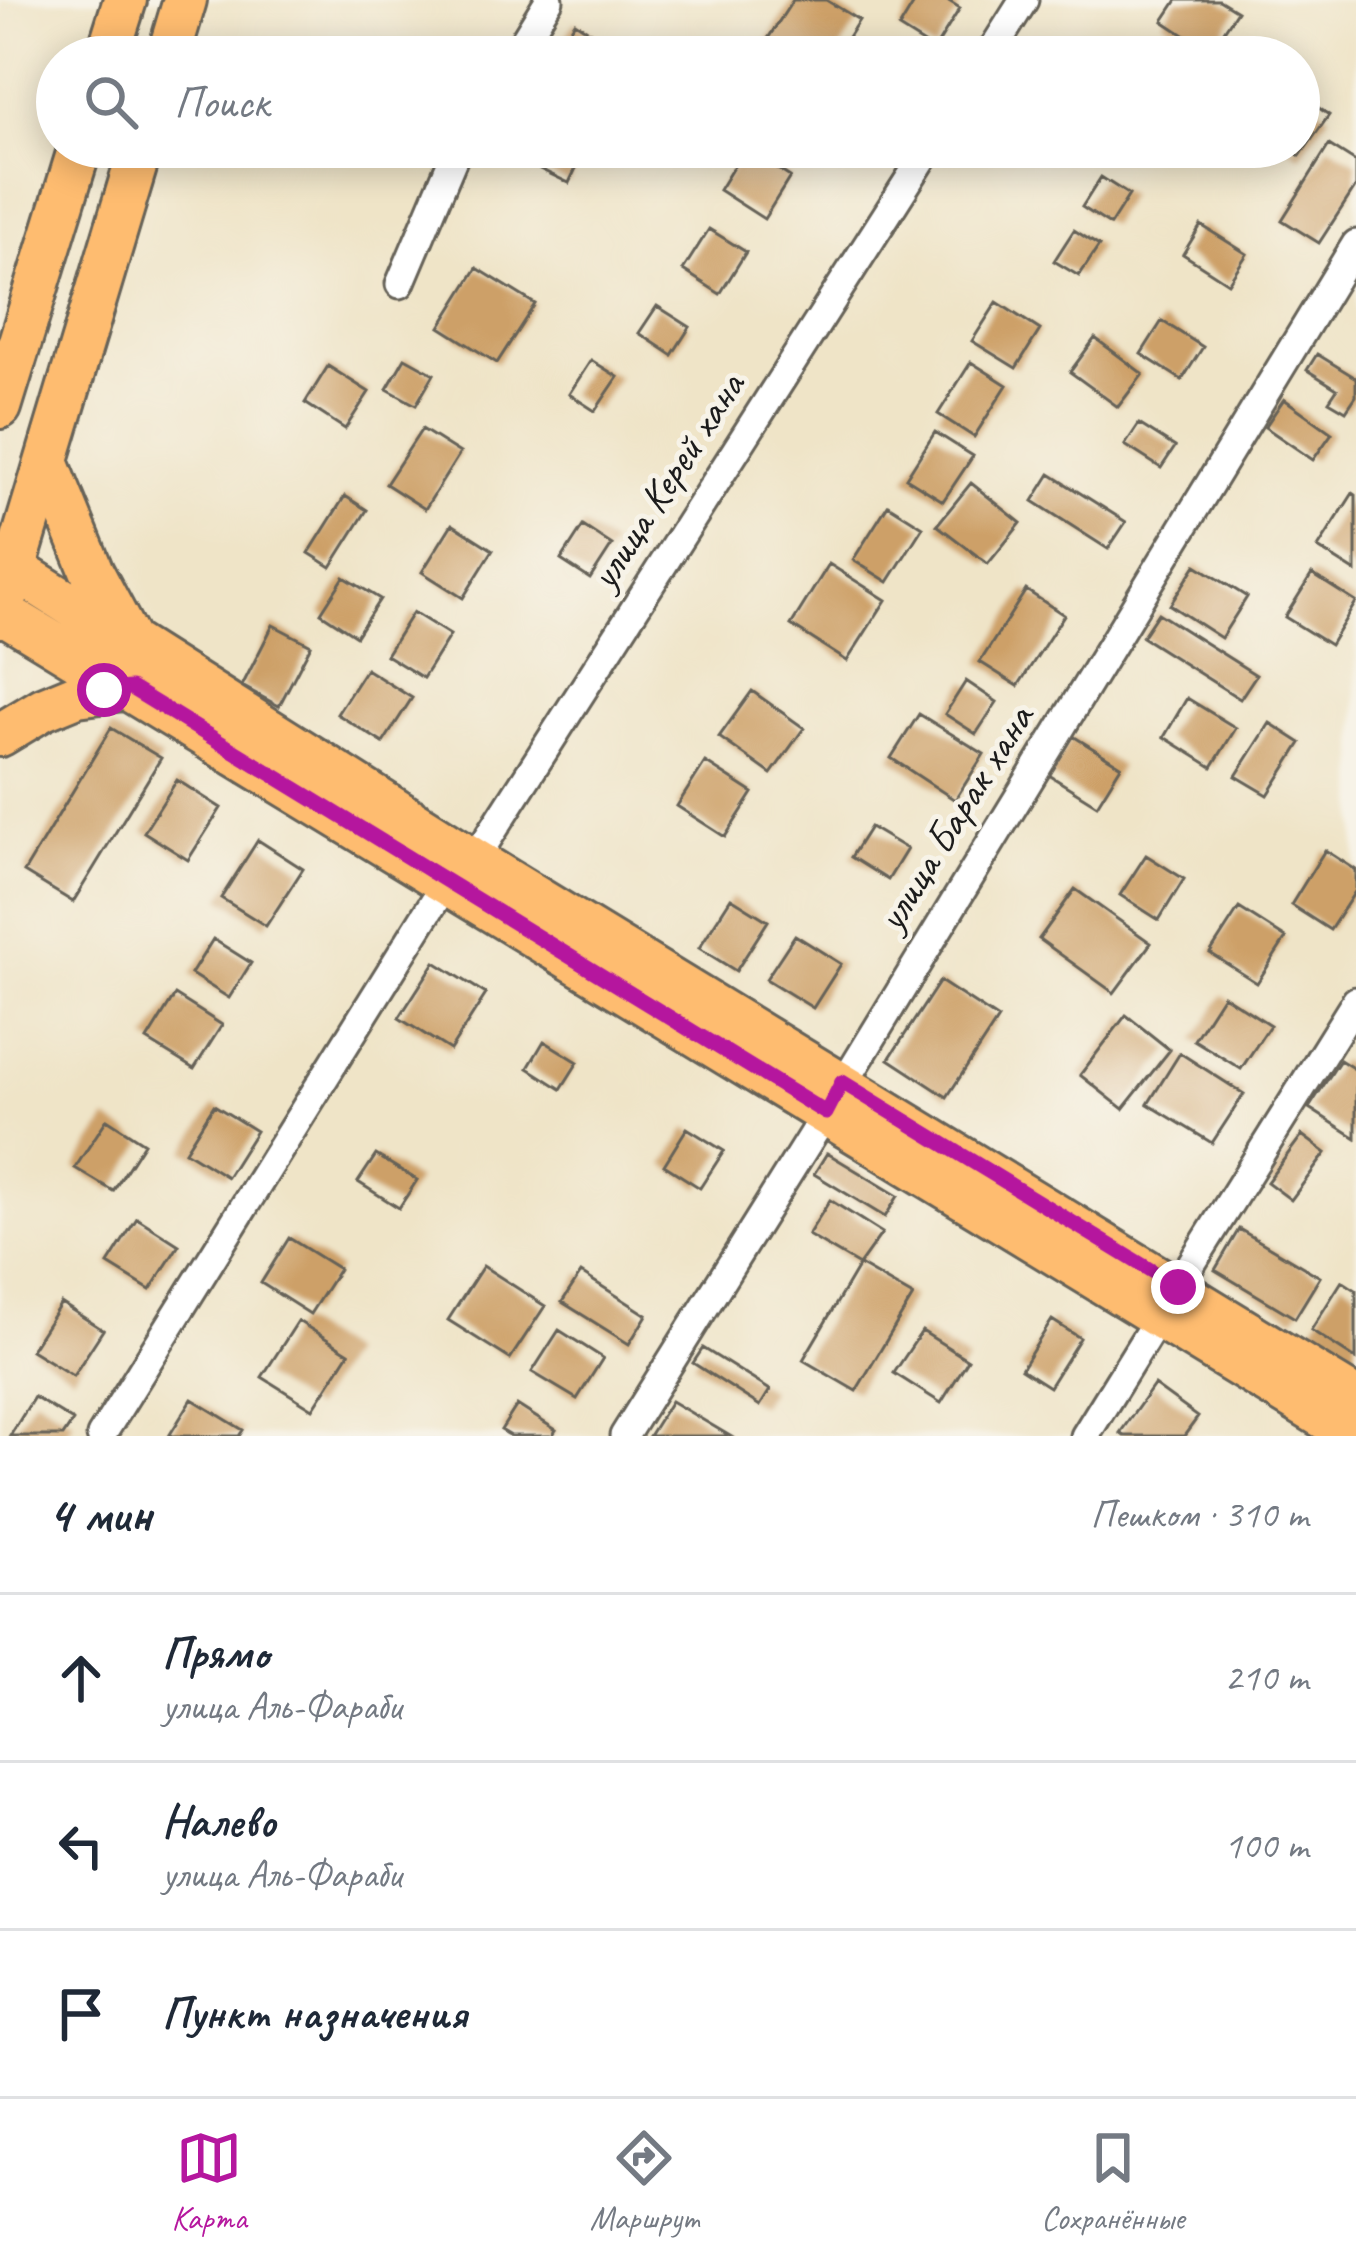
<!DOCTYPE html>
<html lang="ru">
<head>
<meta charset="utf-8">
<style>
	:root { --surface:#fff; --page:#f2f2f3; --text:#1f2937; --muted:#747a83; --line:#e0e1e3; --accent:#b5179e }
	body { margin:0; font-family:Caveat,sans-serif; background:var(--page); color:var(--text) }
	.stop { position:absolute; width:36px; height:36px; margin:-27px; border:9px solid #b5179e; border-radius:50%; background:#fff }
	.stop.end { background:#b5179e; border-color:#fff; box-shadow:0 3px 12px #0008 }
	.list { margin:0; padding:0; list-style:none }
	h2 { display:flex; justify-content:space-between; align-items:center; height:156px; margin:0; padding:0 48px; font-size:51px }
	h2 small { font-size:39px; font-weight:400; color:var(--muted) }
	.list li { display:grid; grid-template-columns:78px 1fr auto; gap:36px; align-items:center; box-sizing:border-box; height:168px; padding:0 48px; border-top:3px solid var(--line) }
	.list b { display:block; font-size:45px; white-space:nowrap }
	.list p { margin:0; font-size:39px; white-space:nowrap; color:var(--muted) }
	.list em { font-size:39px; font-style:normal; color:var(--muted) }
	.icon { flex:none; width:66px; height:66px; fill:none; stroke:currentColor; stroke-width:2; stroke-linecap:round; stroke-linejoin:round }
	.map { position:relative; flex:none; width:1356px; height:1436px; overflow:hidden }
	.search { position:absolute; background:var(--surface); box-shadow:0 6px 30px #0003; left:36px; right:36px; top:36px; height:132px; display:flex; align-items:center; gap:30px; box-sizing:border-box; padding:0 42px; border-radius:66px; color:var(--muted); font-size:45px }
	.sheet { height:660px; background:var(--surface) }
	nav { display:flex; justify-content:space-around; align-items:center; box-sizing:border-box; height:168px; border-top:3px solid var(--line); background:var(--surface); font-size:33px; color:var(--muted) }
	nav a { display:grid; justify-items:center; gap:6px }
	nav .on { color:var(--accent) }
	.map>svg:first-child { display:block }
</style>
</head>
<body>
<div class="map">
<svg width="1356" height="1436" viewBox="0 0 1356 1436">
	<rect width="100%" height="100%" fill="#f7f3e8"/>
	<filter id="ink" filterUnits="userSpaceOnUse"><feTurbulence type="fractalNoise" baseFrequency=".00833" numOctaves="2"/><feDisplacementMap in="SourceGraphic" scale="24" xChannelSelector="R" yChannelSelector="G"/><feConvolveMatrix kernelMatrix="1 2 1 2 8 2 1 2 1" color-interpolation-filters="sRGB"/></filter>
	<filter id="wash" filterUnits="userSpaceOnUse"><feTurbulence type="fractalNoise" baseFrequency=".004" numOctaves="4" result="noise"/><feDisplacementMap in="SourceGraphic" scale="48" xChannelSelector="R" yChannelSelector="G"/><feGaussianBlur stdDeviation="2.7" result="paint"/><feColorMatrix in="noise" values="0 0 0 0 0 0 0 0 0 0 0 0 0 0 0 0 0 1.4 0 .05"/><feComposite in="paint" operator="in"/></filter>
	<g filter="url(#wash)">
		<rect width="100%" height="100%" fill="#efe4c7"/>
		<g id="blocks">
			<path fill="#cda067" d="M793 0H826L859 20 835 57H794L767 40Z
				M916 0H947L960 8 934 50 899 28Z
				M1177 0H1219L1237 11 1210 52 1163 21Z
				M575 22 629 57H552Z
				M1299 94 1329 115 1300 156 1287 147H1299Z
				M1329 145 1356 162V186L1319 243 1282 220Z
				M520 147H586L569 183 515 157Z
				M745 148 790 177 764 219 719 190Z
				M1101 177 1129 195 1110 225 1082 207Z
				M1201 225 1247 254 1228 283 1183 254Z
				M709 229 746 252 720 294 683 270Z
				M1074 230 1099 246 1079 276 1054 261Z
				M477 268 535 304 497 363 440 327Z
				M997 302 1040 330 1016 368 972 341Z
				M657 306 690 327 672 355 639 333Z
				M1162 321 1203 347 1182 380 1141 354Z
				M1095 338 1143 374 1118 407 1070 372Z
				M1317 354 1356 378V396L1346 411 1329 401 1337 389 1307 370Z
				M405 358 434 374 416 405 387 389Z
				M591 360 618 377 595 411 569 394Z
				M971 362 1007 385 974 437 938 414Z
				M328 366 369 392 345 429 305 403Z
				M1284 399 1332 433 1313 460 1265 427Z
				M1139 424 1175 447 1161 468 1125 445Z
				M422 429 460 453 425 509 386 484Z
				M935 432 973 456 943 501 906 478Z
				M1050 474 1126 522 1108 549 1033 501Z
				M971 483 1021 523 988 564 937 525Z
				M1353 493 1356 495V572L1318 548Z
				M345 496 367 510 331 567 309 553Z
				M888 505 923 527 888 582 853 560Z
				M452 524 493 550 463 598 422 572Z
				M583 526 612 545 590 579 561 560Z
				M829 564 886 600 847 661 791 625Z
				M1196 565 1247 597 1221 638 1170 605Z
				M1312 574 1356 602 1330 645 1285 617Z
				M344 577 380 599 356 636 321 613Z
				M1026 590 1064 615 1018 686 980 662Z
				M413 612 450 635 423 678 386 655Z
				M1158 613 1256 675 1240 699 1142 637Z
				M273 625 311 645 279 706 242 686Z
				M366 669 412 698 383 743 337 714Z
				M966 681 997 702 976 734 945 714Z
				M752 691 804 728 771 774 719 737Z
				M1187 698 1236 728 1212 767 1164 737Z
				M919 714 984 754 955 800 891 758Z
				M1270 723 1301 743 1268 795 1236 776Z
				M111 728 161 758 73 902 24 872Z
				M1073 736 1121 766 1097 805 1049 775Z
				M705 762 753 793 725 837 677 806Z
				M177 780 221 808 188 860 144 832Z
				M870 827 907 849 888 880 851 857Z
				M258 840 303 869 266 926 221 898Z
				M1325 850 1356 870V890L1330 930 1291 905Z
				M1146 855 1184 879 1159 920 1120 895Z
				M1075 889 1151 943 1114 993 1039 939Z
				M731 898 768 921 736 971 699 948Z
				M1239 908 1286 938 1257 983 1210 953Z
				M795 935 841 964 813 1008 766 979Z
				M213 939 251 963 229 998 191 974Z
				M435 962 486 994 450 1050 399 1018Z
				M940 981 998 1019 947 1097 889 1059Z
				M175 995 222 1025 194 1069 147 1040Z
				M1223 995 1270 1025 1241 1069 1194 1040Z
				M1126 1015 1170 1050 1123 1109 1080 1075Z
				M544 1041 578 1062 561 1089 528 1068Z
				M1180 1053 1244 1094 1212 1143 1148 1104Z
				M1340 1060 1356 1070V1138L1309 1108Z
				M214 1105 256 1131 227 1177 185 1151Z
				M107 1119 144 1143 113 1191 75 1168Z
				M687 1128 724 1151 700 1188 664 1165Z
				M1302 1135 1326 1153 1291 1200 1267 1182Z
				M827 1153 898 1196 885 1217 814 1174Z
				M376 1155 417 1180 399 1208 358 1182Z
				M830 1200 882 1233 859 1265 913 1296 856 1391 803 1360 859 1265 808 1235Z
				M137 1218 179 1245 150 1290 108 1264Z
				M1239 1229 1320 1277 1295 1318 1215 1270Z
				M289 1238 339 1269 310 1314 261 1283Z
				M483 1266 545 1306 510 1359 448 1320Z
				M581 1273 647 1315 629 1344 562 1302Z
				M1342 1281 1356 1290V1359L1311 1330Z
				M61 1303 103 1330 73 1376 31 1350Z
				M1052 1320 1080 1338 1049 1387 1021 1369Z
				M298 1321 349 1353 313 1409 262 1377Z
				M559 1330 603 1358 577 1399 532 1372Z
				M922 1331 968 1360 941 1403 894 1373Z
				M703 1348 770 1390 760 1406 693 1363Z
				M1154 1385 1198 1417 1184 1436H1124L1120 1433Z
				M34 1397 73 1421 63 1436H10Z
				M192 1399 243 1430 239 1436H169Z
				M671 1401 730 1436H649Z
				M517 1405 556 1430 552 1436H511L501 1430Z"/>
		</g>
	</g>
	<g filter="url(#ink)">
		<use href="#blocks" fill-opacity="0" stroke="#666258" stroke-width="3"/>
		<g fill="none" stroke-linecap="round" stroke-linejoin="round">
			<defs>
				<path id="minor" d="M514 57 549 0
					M988 57 1024 0
					M400 284 458 147
					M474 860 930 147
					M1177 1287 1356 1001
					M101 1436 447 881
					M624 1436 826 1113 1356 244
					M1085 1436 1160 1315"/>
				<path id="primary" d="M47 462 92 572 129 641
					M0 560 474 860 1356 1399
					M0 611 1355 1436
					M0 735 43 709 77 695 131 688"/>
				<path id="trunk" d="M107 57 125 0
					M168 57 185 0
					M0 407 80 147
					M0 616 141 147"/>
			</defs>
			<use href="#minor" stroke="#666258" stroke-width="33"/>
			<use href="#primary" stroke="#666258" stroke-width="48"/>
			<use href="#trunk" stroke="#666258" stroke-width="48"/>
			<use href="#minor" stroke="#fff" stroke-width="27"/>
			<use href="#primary" stroke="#febc70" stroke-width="42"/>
			<use href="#trunk" stroke="#febc70" stroke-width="42"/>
		</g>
	</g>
	<g fill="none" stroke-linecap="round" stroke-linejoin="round" filter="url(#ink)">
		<path stroke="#b5179e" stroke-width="15" d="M104 690 131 688 826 1113 842 1082 1178 1287"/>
	</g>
	<g text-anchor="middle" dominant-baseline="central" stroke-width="10" stroke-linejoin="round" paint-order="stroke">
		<g font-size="42" fill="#1c1c1c" stroke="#f7f3e8">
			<text transform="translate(667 481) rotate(-57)">улица Керей хана</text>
			<text transform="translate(955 818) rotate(-58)">улица Барак хана</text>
		</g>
	</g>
</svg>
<div class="stop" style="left:104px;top:690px"></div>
<div class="stop end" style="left:1178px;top:1287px"></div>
<div class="search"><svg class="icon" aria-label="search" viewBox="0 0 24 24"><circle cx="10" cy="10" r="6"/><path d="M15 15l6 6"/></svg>Поиск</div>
</div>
<section class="sheet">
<h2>4 мин<small>Пешком · 310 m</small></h2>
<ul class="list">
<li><svg class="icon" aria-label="ahead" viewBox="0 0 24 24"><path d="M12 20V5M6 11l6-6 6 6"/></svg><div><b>Прямо</b><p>улица Аль-Фараби</p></div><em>210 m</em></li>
<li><svg class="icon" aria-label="left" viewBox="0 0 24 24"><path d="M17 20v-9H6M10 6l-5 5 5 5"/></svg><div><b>Налево</b><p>улица Аль-Фараби</p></div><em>100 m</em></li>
<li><svg class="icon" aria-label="arrive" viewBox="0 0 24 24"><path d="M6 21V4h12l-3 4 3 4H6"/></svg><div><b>Пункт назначения</b></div></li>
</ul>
</section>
<nav>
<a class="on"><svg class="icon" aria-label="map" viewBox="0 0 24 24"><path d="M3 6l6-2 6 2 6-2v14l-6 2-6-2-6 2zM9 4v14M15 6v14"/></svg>Карта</a>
<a><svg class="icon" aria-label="directions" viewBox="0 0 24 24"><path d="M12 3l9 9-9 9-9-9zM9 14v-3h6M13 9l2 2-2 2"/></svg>Маршрут</a>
<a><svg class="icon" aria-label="saved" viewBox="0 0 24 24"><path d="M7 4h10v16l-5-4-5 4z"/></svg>Сохранённые</a>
</nav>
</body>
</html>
